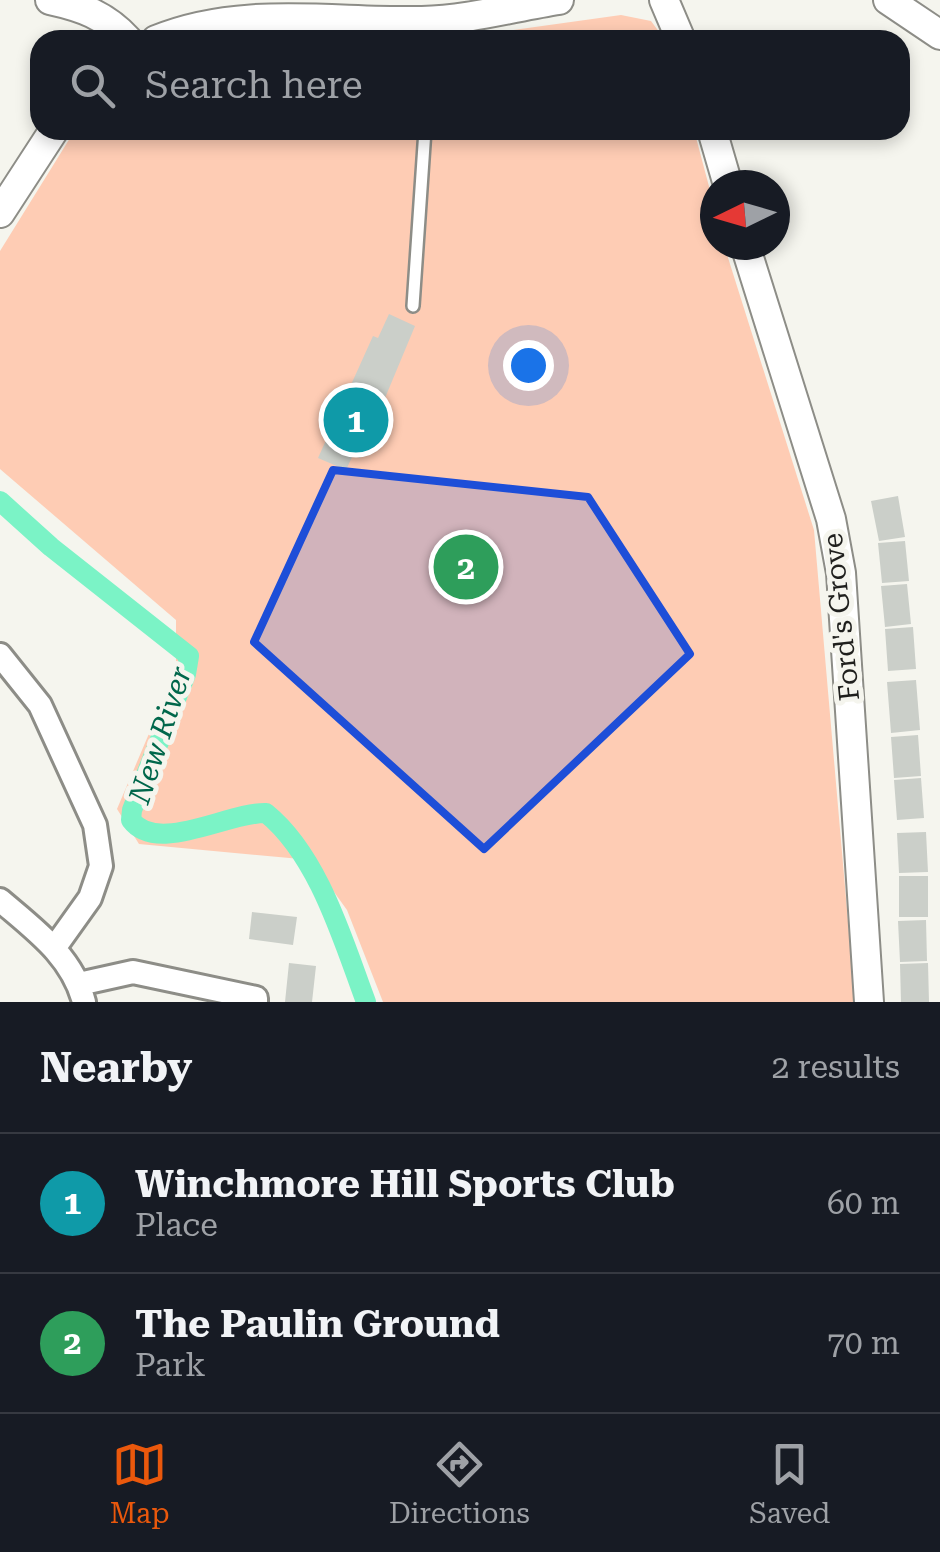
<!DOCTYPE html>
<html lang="en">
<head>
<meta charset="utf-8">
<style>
	:root { --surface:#171b24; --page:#242831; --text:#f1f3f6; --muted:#9ea1a6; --line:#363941; --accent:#ea580c }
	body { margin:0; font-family:"Roboto Serif",serif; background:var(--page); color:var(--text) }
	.compass { position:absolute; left:700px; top:170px; width:90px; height:90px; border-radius:50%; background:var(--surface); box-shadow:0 5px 15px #0003; rotate:265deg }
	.you { position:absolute; left:528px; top:365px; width:35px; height:35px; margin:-25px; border:8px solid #fff; border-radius:50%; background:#1a73e8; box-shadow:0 0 0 15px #1a73e833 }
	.badge { display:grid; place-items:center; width:65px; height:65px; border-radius:50%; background:var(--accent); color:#fff; font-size:32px; font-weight:700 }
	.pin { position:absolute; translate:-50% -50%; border:5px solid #fff; box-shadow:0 2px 10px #0006 }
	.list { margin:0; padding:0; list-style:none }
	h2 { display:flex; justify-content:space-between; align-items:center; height:130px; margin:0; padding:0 40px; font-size:42px }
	h2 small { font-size:32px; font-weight:400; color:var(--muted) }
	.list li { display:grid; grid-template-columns:65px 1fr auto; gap:30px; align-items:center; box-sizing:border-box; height:140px; padding:0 40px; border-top:2px solid var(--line) }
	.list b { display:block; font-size:38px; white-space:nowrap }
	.list p { margin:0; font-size:32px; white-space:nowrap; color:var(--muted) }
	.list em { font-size:32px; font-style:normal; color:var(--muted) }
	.icon { flex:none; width:55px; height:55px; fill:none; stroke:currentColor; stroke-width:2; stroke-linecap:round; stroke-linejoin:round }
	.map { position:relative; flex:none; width:940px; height:1002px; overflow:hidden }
	.search { position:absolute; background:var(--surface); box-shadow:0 5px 15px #0003; left:30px; right:30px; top:30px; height:110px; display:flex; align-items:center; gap:25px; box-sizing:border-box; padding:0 35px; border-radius:30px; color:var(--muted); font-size:38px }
	.sheet { height:410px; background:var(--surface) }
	nav { display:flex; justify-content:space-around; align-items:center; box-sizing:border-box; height:140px; border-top:2px solid var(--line); background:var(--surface); font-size:28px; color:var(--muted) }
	nav a { display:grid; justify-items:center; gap:5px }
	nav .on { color:var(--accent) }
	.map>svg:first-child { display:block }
</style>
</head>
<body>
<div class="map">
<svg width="940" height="1002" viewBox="0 0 940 1002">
	<rect width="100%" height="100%" fill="#f5f5ee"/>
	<path fill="#feccb4" d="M621 15 651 21 665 40H507L506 31Z
		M228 32 426 36 437 40H199Z
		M75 130H694L715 209V245H724L814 530 855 1002H383L347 910 311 860 139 844 117 809 176 670V620L0 469V251Z"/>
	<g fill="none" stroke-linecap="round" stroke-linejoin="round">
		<path stroke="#7bf3c6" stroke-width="20" d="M0 501 51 547 189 656 186 674 132 810 131 820C157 855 228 812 266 813 319 856 343 941 366 1002"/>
	</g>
	<path fill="#cbcfc9" d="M389 314 415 326 360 458 353 455 346 470 318 458 373 336 378 338Z
		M898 496 905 537 879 541 871 501Z
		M905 541 909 581 882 583 878 543Z
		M907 584 911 624 885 627 881 586Z
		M913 627 916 669 888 671 885 629Z
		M916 680 920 730 891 733 887 682Z
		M918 735 921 776 894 778 891 737Z
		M921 778 924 818 897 820 894 780Z
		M926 832 928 872 899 873 897 833Z
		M899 876H928V917H899Z
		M252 912 297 917 293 945 249 939Z
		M926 920 927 961 900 962 898 921Z
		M289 963 316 966 312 1002H285Z
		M928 963 929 1002H901L900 964Z"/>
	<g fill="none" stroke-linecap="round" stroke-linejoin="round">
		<defs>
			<path id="service" d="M413 306 425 130"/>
			<path id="minor" d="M0 655 40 705 95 825 101 866 90 898 55 947
				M0 900C35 930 72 956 84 1002
				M79 984 133 972 256 998V1002"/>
			<path id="tertiary" d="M50 0C82 7 105 15 128 40
				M664 0 681 40
				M888 0 940 35
				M156 40C241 5 333 23 422 21 468 20 514 7 559 0
				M712 130 728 185
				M0 213 54 130
				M745 245 831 519 841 573 869 1002"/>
		</defs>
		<use href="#service" stroke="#8d8d87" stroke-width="16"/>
		<use href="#minor" stroke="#8d8d87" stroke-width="28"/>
		<use href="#tertiary" stroke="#8d8d87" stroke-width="32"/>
		<use href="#service" stroke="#fff" stroke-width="11"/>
		<use href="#minor" stroke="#fff" stroke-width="22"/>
		<use href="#tertiary" stroke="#fff" stroke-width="28"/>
	</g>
	<path fill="#1d4ed8" fill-opacity="0.2" stroke="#1d4ed8" stroke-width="8" stroke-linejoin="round" d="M333 470 588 497 690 654 484 849 254 642Z"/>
	<g text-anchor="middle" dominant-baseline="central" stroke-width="10" stroke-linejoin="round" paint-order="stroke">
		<g font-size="28" fill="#1f1f1d" stroke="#f5f5ee">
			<text transform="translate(841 617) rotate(-96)">Ford's Grove</text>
		</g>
		<g font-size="30" font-style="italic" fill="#00674b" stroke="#f5f5ee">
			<text transform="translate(160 735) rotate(-72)">New River</text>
		</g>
	</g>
</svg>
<svg class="compass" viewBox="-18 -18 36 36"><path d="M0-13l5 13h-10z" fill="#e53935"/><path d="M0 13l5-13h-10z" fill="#9ea1a6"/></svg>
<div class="you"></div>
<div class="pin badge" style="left:356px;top:420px;background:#0f9aa8">1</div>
<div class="pin badge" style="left:466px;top:567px;background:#2e9e5b">2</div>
<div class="search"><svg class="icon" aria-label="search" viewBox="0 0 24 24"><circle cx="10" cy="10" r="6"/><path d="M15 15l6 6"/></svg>Search here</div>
</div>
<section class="sheet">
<h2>Nearby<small>2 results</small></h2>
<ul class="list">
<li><span class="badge" style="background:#0f9aa8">1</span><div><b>Winchmore Hill Sports Club</b><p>Place</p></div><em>60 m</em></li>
<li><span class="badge" style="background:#2e9e5b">2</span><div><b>The Paulin Ground</b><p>Park</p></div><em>70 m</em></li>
</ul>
</section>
<nav>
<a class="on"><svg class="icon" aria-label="map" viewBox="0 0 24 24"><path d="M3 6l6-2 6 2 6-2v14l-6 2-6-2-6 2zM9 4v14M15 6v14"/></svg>Map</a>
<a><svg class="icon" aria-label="directions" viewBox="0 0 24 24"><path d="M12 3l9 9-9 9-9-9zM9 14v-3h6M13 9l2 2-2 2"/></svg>Directions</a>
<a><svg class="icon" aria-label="saved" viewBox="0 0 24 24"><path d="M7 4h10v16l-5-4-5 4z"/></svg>Saved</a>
</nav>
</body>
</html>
